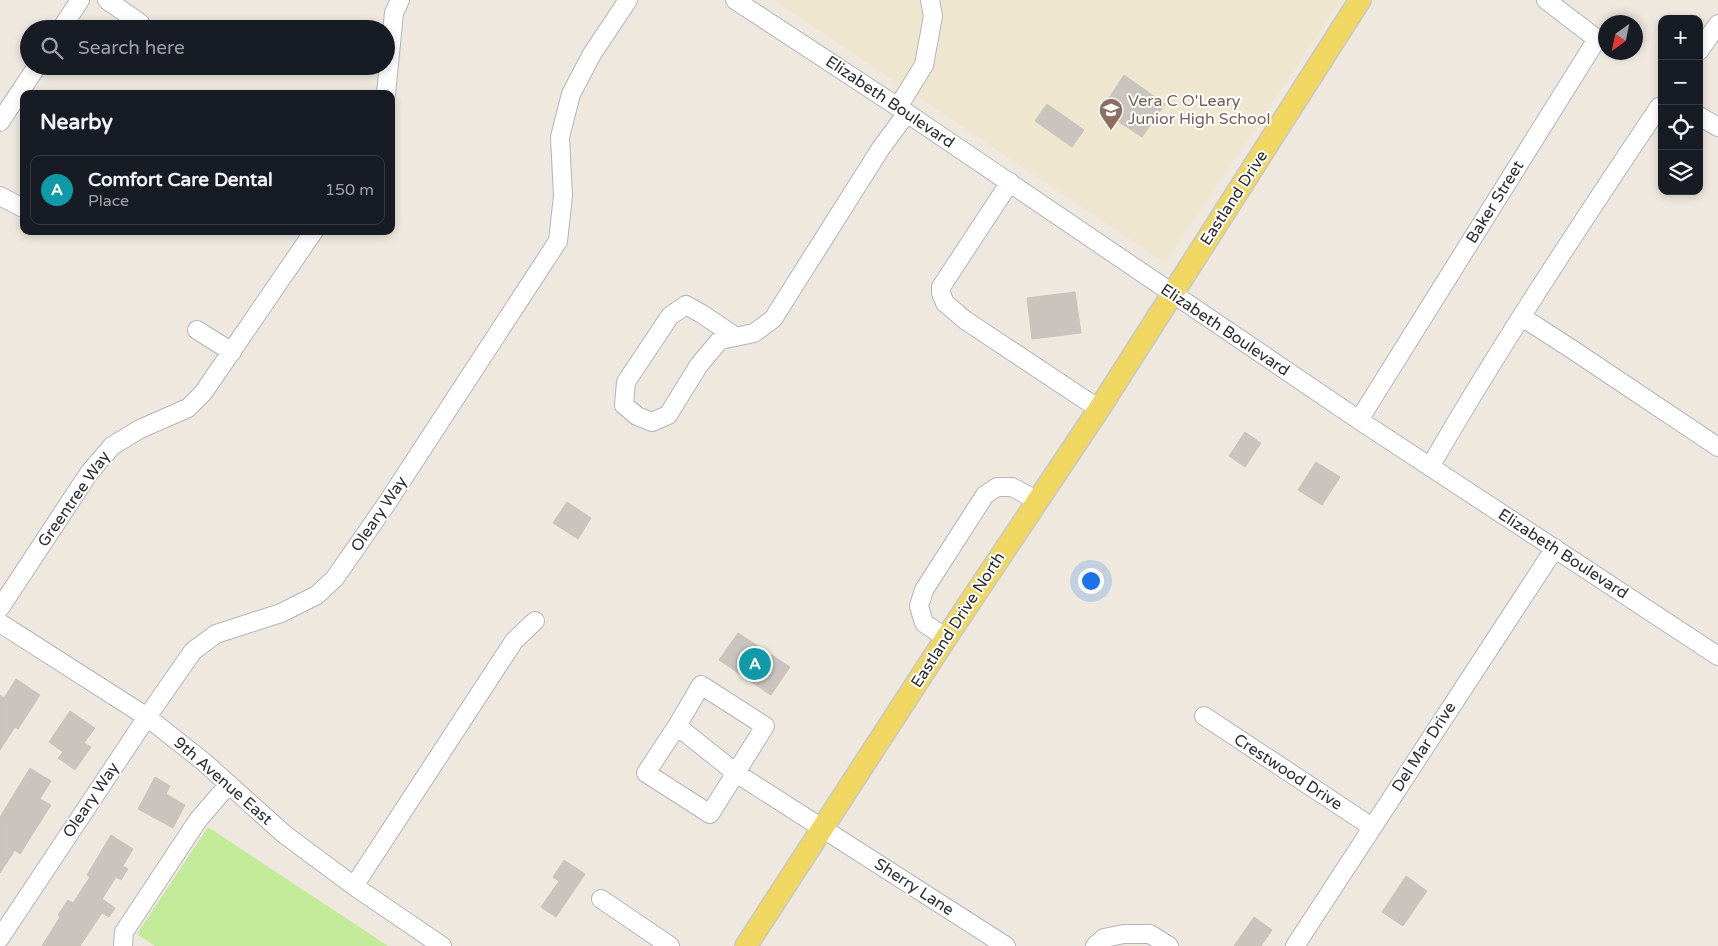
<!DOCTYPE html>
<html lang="en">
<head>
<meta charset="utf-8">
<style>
	:root { --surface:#171b24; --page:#242831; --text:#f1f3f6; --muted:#9ea1a6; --line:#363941; --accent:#2563eb }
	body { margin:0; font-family:"Varela Round",sans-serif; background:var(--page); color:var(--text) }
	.controls { position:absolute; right:15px; top:15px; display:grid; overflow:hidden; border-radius:10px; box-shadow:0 2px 8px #0003 }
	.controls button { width:45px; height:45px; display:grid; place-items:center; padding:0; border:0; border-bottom:1px solid var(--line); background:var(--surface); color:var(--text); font:25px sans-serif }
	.compass { position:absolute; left:1598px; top:15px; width:45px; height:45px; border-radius:50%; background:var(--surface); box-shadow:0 2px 8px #0003; rotate:213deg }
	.you { position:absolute; left:1090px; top:580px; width:18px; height:18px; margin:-12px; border:4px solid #fff; border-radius:50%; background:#1a73e8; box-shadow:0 0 0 8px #1a73e833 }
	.badge { display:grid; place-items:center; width:32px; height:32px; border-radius:50%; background:var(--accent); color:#fff; font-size:16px; font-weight:700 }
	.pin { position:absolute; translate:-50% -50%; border:2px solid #fff; box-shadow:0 1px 5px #0006 }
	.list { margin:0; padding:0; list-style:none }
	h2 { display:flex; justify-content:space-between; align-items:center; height:65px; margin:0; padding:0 20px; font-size:21px }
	h2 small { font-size:16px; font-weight:400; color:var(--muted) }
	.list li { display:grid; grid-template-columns:32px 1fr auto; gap:15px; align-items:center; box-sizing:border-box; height:70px; margin:0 10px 10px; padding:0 10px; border:1px solid var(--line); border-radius:10px }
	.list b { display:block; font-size:19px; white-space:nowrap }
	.list p { margin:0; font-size:16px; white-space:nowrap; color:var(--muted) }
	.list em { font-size:16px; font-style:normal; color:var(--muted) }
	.icon { flex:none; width:28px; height:28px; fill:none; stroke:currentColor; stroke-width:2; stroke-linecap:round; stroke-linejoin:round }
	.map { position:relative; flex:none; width:1718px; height:946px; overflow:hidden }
	.search { position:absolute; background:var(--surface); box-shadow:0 2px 8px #0003; left:20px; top:20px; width:375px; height:55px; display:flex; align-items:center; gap:12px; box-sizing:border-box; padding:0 18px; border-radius:28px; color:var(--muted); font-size:19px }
	.panel { position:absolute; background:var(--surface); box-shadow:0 2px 8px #0003; left:20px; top:90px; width:375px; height:145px; border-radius:10px }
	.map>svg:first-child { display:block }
</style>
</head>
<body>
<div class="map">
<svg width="1718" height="946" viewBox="0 0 1718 946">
	<rect width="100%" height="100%" fill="#eee8df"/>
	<path fill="#efe6cf" d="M774 0H1341L1165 263Z"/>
	<path fill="#c3ea98" d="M208 827 388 946H155L137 934Z"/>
	<path fill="#c9c5be" stroke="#c9c4b8" d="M1124 75 1165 104 1142 137 1101 110Z
		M1047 104 1084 130 1072 147 1035 121Z
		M1075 292 1081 333 1032 339 1027 298Z
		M1245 432 1261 443 1245 467 1229 456Z
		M1316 462 1340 477 1322 505 1298 490Z
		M567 502 591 518 578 539 553 523Z
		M738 633 790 667 771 695 719 660Z
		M16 679 40 695 18 729 15 727 0 750V695L4 698Z
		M70 711 95 728 84 743 91 747 75 770 58 758 63 752 49 742Z
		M30 768 51 781 40 799 51 805 20 854 15 850 0 873V817Z
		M155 777 170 786 166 794 185 805 173 828 138 809Z
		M111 835 133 849 123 866 128 869 121 880 116 877 102 899 115 908 109 917 102 913 80 946H42L60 917 58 915 68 900 73 903 90 877 87 875Z
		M564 860 585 874 556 917 541 907 559 881 553 877Z
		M1406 876 1427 891 1403 926 1382 912Z
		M1254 917 1272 930 1261 946H1234Z"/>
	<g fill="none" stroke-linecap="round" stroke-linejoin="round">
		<defs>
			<path id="minor" d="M107 0 140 23
				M735 0 898 107 1359 420 1718 656
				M61 29 80 0
				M1699 51 1718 24
				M386 94 394 13 400 0
				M898 107 924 65 933 16 930 0
				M1699 116 1718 127
				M0 122 37 66
				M1010 182 941 287V293L945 303 965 320 1099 409
				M0 196 23 208
				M1522 317 1573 350 1718 447
				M197 330 232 352
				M736 337 702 314 686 305 670 316 626 382 624 405 637 416 652 422 668 415 699 365 720 340 754 333 773 319 881 148 907 113
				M1359 420 1597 39 1546 0
				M1430 467C1501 344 1580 225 1659 107H1662
				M0 608 89 473 112 446 140 429 188 408 203 393 314 231
				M0 623 147 717 204 762 284 834 354 886 442 946
				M946 638 924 623 919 606 924 590 985 495 997 487H1012L1038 501
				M1204 716 1372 827
				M677 726 646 773 710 814 765 726 701 685 677 726 736 773 1006 946
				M354 886 514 641 535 621
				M601 899 670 946
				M0 938 147 717 193 651 216 634 281 613 317 595 335 578 387 503 558 241 563 196 560 137 571 94 592 54 628 0
				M123 945 124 932 198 820 229 784
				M1095 946 1104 938 1124 934H1150L1169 946
				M1295 946 1555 548"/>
			<path id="major" d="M746 946 946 638 1099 409 1360 0"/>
		</defs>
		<use href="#minor" stroke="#b2b4bf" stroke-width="20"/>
		<use href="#major" stroke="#c8c8c8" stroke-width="24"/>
		<use href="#minor" stroke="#fff" stroke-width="18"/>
		<use href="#major" stroke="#efd762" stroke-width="21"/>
	</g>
	<defs>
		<symbol id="school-pin" viewBox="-11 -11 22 30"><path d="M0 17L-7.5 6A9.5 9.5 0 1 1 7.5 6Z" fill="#8d6e63" stroke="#fff"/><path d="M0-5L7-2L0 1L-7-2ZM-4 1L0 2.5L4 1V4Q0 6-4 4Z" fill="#fff"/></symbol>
	</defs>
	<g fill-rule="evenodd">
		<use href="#school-pin" x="1097" y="96" width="28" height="38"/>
	</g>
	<g text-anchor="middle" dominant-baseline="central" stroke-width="4" stroke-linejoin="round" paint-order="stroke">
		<g font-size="16" fill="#785e54" stroke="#fff" text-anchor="start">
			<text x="1128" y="101">Vera C O'Leary<tspan x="1128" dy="18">Junior High School</tspan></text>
		</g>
		<g font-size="16" fill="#2c2c2c" stroke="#fff">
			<text transform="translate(890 102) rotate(34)">Elizabeth Boulevard</text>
			<text transform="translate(1234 198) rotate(-57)">Eastland Drive</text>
			<text transform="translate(1495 202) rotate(-58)">Baker Street</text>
			<text transform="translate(1225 330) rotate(34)">Elizabeth Boulevard</text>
			<text transform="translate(74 499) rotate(-55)">Greentree Way</text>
			<text transform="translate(379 514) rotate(-56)">Oleary Way</text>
			<text transform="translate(1563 554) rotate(33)">Elizabeth Boulevard</text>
			<text transform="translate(958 620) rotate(-57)">Eastland Drive North</text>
			<text transform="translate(1424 747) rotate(-57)">Del Mar Drive</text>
			<text transform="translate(1288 772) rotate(33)">Crestwood Drive</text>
			<text transform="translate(223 781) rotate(41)">9th Avenue East</text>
			<text transform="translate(91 800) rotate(-56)">Oleary Way</text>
			<text transform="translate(914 887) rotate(33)">Sherry Lane</text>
		</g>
	</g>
</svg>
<div class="controls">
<button>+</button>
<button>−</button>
<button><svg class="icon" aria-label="locate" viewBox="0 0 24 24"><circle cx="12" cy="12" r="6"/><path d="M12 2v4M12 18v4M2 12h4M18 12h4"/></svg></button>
<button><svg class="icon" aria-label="layers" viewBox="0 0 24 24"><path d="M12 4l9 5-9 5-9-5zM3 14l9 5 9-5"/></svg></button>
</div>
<svg class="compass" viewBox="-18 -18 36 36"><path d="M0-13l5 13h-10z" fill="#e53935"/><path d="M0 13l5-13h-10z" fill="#9ea1a6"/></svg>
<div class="you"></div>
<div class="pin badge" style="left:755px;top:664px;background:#0f9aa8">A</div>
<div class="search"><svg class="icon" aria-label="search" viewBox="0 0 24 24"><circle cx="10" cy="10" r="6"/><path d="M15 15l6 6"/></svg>Search here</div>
<section class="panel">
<h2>Nearby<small></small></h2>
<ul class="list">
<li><span class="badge" style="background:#0f9aa8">A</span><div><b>Comfort Care Dental</b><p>Place</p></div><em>150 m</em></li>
</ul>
</section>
</div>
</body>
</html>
